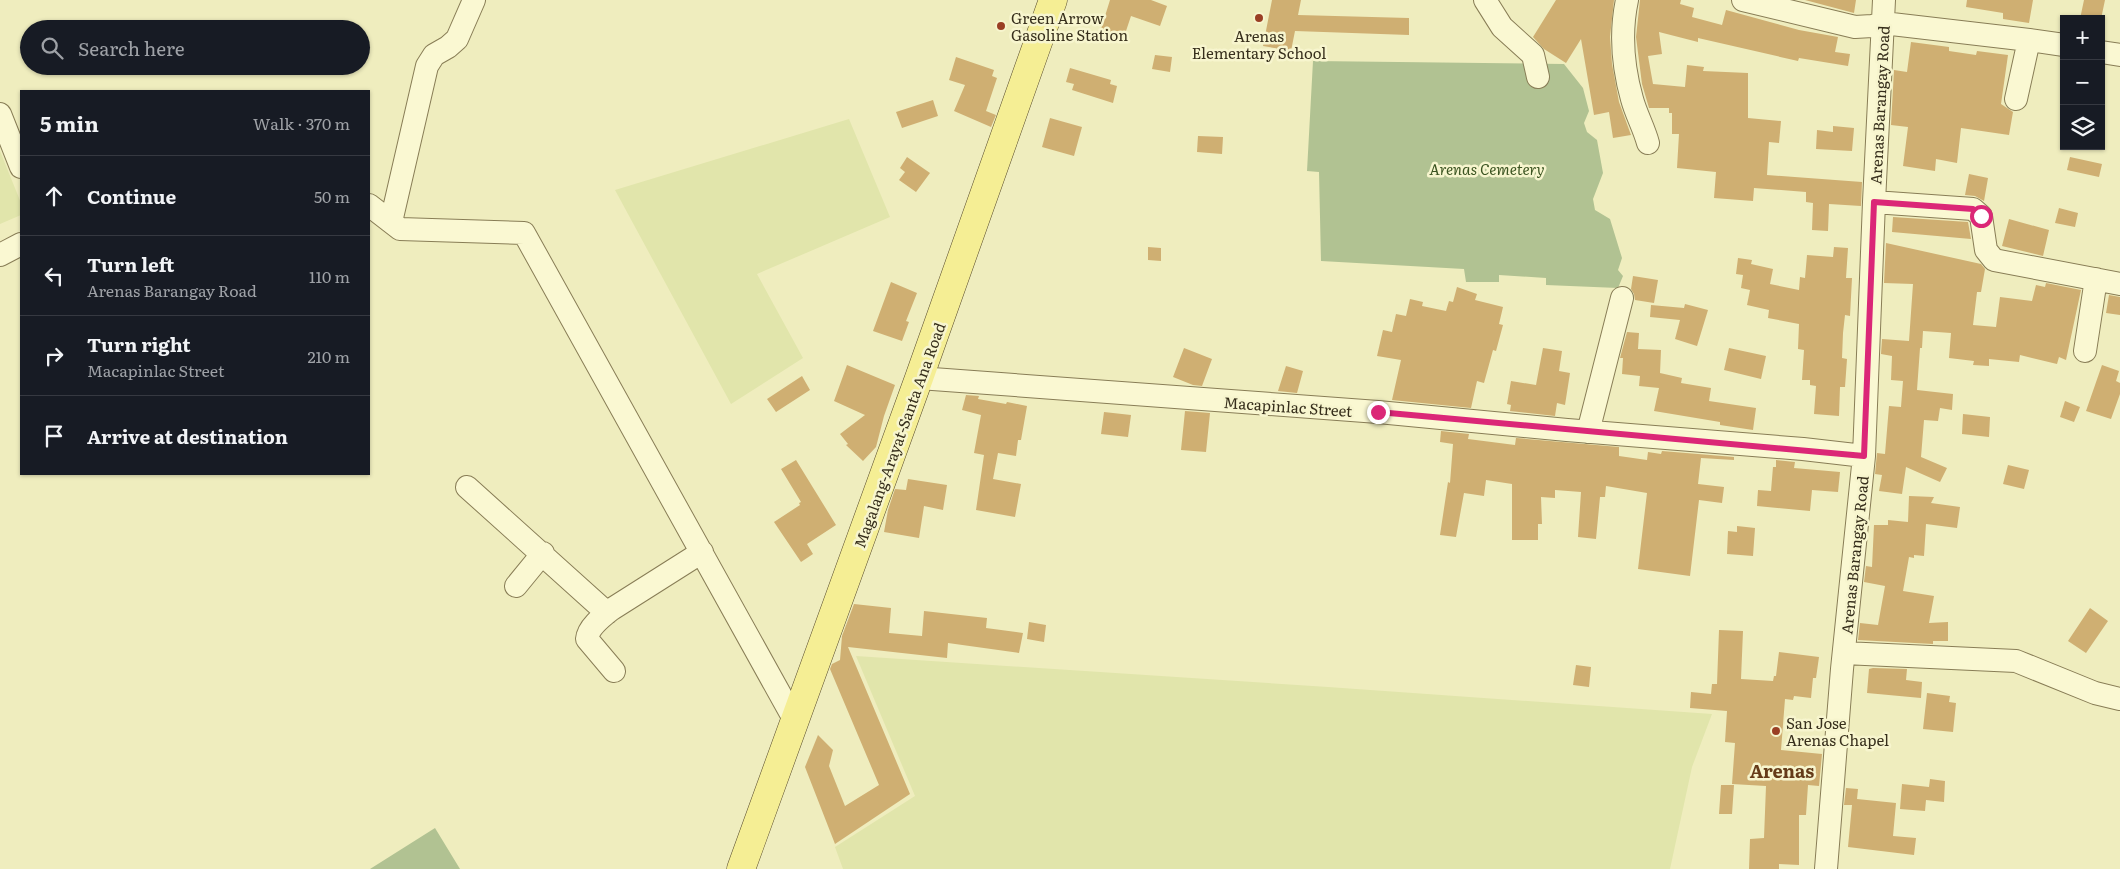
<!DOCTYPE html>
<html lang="en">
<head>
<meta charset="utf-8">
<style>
	:root { --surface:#171b24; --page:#242831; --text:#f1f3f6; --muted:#9ea1a6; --line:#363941 }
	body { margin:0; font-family:Literata,serif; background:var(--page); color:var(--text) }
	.controls { position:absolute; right:15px; top:15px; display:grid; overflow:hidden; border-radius:0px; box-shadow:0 1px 4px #0004 }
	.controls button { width:45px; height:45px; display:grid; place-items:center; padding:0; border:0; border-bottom:1px solid var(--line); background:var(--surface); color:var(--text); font:25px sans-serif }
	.stop { position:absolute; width:15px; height:15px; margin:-11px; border:4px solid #db2777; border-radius:50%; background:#fff }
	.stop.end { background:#db2777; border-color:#fff; box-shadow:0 1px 5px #0008 }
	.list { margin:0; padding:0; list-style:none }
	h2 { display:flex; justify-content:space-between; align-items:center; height:65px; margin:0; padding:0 20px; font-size:21px }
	h2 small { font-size:16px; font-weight:400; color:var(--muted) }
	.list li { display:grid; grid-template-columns:32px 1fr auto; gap:15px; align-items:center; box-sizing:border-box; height:80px; padding:0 20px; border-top:1px solid var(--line) }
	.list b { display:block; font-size:19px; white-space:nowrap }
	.list p { margin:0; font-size:16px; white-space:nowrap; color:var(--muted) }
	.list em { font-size:16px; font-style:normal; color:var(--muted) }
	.icon { flex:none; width:28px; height:28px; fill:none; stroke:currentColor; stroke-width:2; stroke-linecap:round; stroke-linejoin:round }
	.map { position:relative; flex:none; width:2120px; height:869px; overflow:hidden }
	.search { position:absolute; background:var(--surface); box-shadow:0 1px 4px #0004; left:20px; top:20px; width:350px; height:55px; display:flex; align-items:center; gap:12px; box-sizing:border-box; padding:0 18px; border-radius:28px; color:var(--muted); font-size:19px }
	.panel { position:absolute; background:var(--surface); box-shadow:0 1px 4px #0004; left:20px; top:90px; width:350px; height:385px; border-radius:0px }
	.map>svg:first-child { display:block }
</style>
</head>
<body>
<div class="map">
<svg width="2120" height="869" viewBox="0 0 2120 869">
	<rect width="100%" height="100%" fill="#efedbe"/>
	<path fill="#e1e5ab" d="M849 119 890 217 757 274 803 358 731 404 615 190Z
		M0 151 21 203V215L0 224Z
		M856 656 1328 687 1712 714 1692 767 1670 869H843L835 847 915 796Z"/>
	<path fill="#b1c292" d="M1313 61 1564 64 1583 88 1589 111 1584 123 1587 132 1597 140 1603 173 1593 199 1595 210 1610 219 1622 258 1618 270 1623 276 1618 288 1546 285V278L1499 275V282H1466L1464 269 1321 261 1319 172 1307 171Z
		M435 828 460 869H370Z"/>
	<path fill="#cfaf72" d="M1110 0H1151L1167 6 1160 26 1131 16 1124 37 1101 29Z
		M1272 0H1301L1298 15 1409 18V35L1295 31 1291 51 1263 46Z
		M1556 0H1614L1610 37 1612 64 1619 102 1631 135 1613 138 1609 112 1594 115 1581 39 1566 63 1544 49 1533 37Z
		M1640 0H1681L1680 4 1694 8 1692 17 1722 25 1726 10 1799 30 1838 37 1835 52 1850 54 1848 66 1799 58 1798 61 1698 38V42L1659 32 1662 54 1648 56 1653 84 1685 87 1687 65 1704 67 1703 71 1748 73V118L1781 121 1779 143 1769 142 1767 175 1862 182 1861 206 1829 204 1828 231 1812 230 1813 203 1806 202V192L1754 188 1753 201 1714 198 1716 172 1677 168 1679 134H1672V113H1669V108H1649L1642 84 1636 37Z
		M1805 0H1856L1854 13Z
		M1967 0H2033L2029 23 2003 19V13L1966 7Z
		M2084 0H2105L2101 19H2080Z
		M1911 42 1949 47V51L1976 55 1977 51 2008 55 2001 104 2013 112 2009 135 1961 128 1957 163 1936 159 1935 171 1903 166 1908 127 1891 125 1894 70 1907 72Z
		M1155 55 1172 57 1170 72 1152 69Z
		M956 57 994 70 992 76 997 78 986 111 996 115 991 127 954 111 965 85 949 80Z
		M1070 68 1111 80 1110 84 1117 86 1113 103 1072 90 1074 84 1066 82Z
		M933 100 938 116 902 128 896 112Z
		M1050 118 1082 127 1074 156 1042 147Z
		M1833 126 1854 128 1852 151 1816 149 1817 130 1833 132Z
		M1198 136 1223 137 1222 154 1197 152Z
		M907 157 930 173 916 192 899 180 905 172 900 168Z
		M2070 157 2102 164 2099 177 2067 170Z
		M1969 174 1988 178 1984 201 1975 196 1965 195Z
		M2059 208 2078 213 2075 227 2055 223Z
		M1893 217 1968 222 1971 239 1892 232Z
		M2009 219 2049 230 2043 256 2002 246Z
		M1886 243 1981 264 1985 269 1981 292H1977L1973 325 1996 327 2000 297 2032 301 2036 285 2045 287 2046 283 2081 290 2066 360 2059 357 2057 364 2020 355 2019 362 1989 359V366L1973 365 1974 361 1949 358 1951 333 1923 331 1922 348H1920L1917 390 1953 394 1952 410 1940 408 1938 421 1924 420 1921 457 1947 468 1940 482 1906 467 1902 494 1879 491 1882 475 1875 474 1877 453 1885 454 1889 406 1901 407 1903 381 1891 380 1892 356 1881 354 1882 339 1909 341 1913 284 1884 283Z
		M1148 247 1161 248V261L1148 260Z
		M1834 247 1848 248 1846 278H1852L1850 316 1845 315 1843 333 1842 358 1847 359 1845 387H1840L1839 416 1814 414 1816 386 1810 385V380H1802L1804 350 1798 349 1799 324 1768 318 1769 310 1747 305 1750 290 1741 288 1743 275 1736 274 1738 258 1752 260 1751 264 1773 269 1770 284 1799 290 1800 277 1805 278 1807 255 1833 257Z
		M1633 276 1658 280 1654 303 1635 300 1634 294 1631 289Z
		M891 282 917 293 906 321 909 322 902 341 873 331Z
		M1457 287 1477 294 1475 300 1503 307 1499 324 1503 325 1496 351 1493 350 1484 383 1477 381 1471 408 1392 400 1401 360 1377 356 1383 330 1392 332 1396 314 1406 316 1410 299 1423 302 1422 306 1446 311 1449 301 1453 302Z
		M2109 295 2120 297V315L2106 313Z
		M1685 304 1708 310 1697 346 1675 339 1680 320 1650 317 1651 305 1684 308Z
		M1627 332 1639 333 1638 349 1661 350 1660 373 1682 378 1681 383 1711 388 1709 401 1756 408 1753 430 1720 425V422L1654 411 1659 388 1639 386 1640 376 1622 374 1623 358H1620Z
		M1184 348 1212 359 1202 386 1193 385 1173 377Z
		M1543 348 1562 351 1559 371 1570 373 1565 405 1557 403 1555 416 1510 411 1511 405 1507 404 1511 381 1536 385Z
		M1729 348 1766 356 1761 379 1724 370Z
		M847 365 895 385 884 416 876 447 863 461 846 445 848 444 840 434 865 415 834 401Z
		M2102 365 2119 371 2116 381 2120 383V394L2111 419 2086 411Z
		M1286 366 1303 371 1297 393 1278 391Z
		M802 376 810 390 776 412 767 399Z
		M966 395 979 396 978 399 1006 404 1007 402 1027 406 1021 440H1018L1016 456 998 453 993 479 1021 484 1015 517 976 510 984 455 974 453 981 415 962 410Z
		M2065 401 2080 407 2074 422 2060 417Z
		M1185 411 1210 413 1206 452 1181 450Z
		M1104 412 1131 415 1128 437 1101 434Z
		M1963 414 1990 417 1989 437 1962 434Z
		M1441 431 1469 434 1468 439 1515 445 1516 438 1619 447V456L1647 460 1648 452 1661 454 1662 451 1734 457V460L1701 458 1698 484 1724 487 1722 503 1699 500 1690 576 1638 569 1647 493 1606 486 1605 497H1600L1596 539 1578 537 1581 492 1555 490V498L1541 497 1542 524H1538V540H1512V484L1486 480 1484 496 1464 493 1456 537 1440 535 1448 482 1450 483 1453 444 1440 442Z
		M796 460 836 525 807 544 813 554 801 562 774 522 800 505 799 503 801 502 781 469Z
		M1776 460 1795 462 1794 468 1840 472 1838 492 1812 490 1810 511 1757 506 1758 490 1771 491 1773 467H1776Z
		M2008 465 2029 470 2024 489 2003 484Z
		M908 479 947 485 943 510 924 506 919 538 884 532 888 510 895 489 906 490Z
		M1909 496 1934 497 1931 503 1960 507 1957 528 1926 524 1924 556 1914 555V558L1909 557 1903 591 1934 596 1929 623 1948 622V641H1933V644L1858 640 1860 623 1878 625 1885 586 1864 582 1866 566 1872 567 1874 525H1888V520L1908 522Z
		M1737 526 1755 528 1753 556 1727 554 1728 531 1737 532Z
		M854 604 891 608 889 633 922 636 924 611 987 618 986 628 1023 633 1019 653 948 643 947 658 848 647 910 794 835 844 805 767 818 735 833 750 829 766 845 806 879 785 830 669 832 664 840 660 842 636Z
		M2090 608 2108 621 2086 653 2068 641Z
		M1029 622 1046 625 1044 642 1027 639Z
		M1719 630 1743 631 1741 679 1773 681 1774 676H1776L1779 652 1819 657 1816 678H1813L1811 698 1794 696 1793 700 1785 699 1781 750 1822 754 1819 786 1808 785 1806 815H1799V865L1779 864V869H1749L1750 839 1764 838 1766 786 1732 784 1735 743 1725 742 1727 711 1690 708 1691 692 1711 694 1712 684H1717Z
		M1576 665 1591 667 1589 687 1573 685Z
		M1873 668 1907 669 1906 680 1922 682 1921 698 1867 693 1869 669Z
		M1927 693 1950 696 1949 702 1956 703 1953 732 1923 729Z
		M1930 779 1945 781 1944 802 1926 800 1925 811 1900 809 1902 784 1929 787Z
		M1721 785H1734L1732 814H1719Z
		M1846 788 1858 789 1857 799 1896 803 1893 836 1916 838 1914 855 1848 847 1852 805H1844Z"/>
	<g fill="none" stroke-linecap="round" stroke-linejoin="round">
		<defs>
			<path id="minor" d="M1485 0 1502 27 1533 55 1538 77
				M1627 0C1620 33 1623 67 1632 99 1636 114 1644 128 1648 143
				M1743 0 1855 27 1872 26 1883 23 2029 40 2016 99
				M2029 40 2064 45
				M2101 52 2120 55
				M0 114 21 167
				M1874 202 1973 209 1981 216 1986 250 1994 260 2120 284
				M369 205 400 229 524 233 795 721
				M391 222 427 66 434 55 448 47 457 39 474 0
				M0 255 21 244
				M2085 351 2096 279
				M919 378 1378 412 1567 430 1803 449 1864 456
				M1588 432 1622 298
				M467 487 607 613
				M516 586 543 553
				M1844 653 2016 661 2095 693 2120 699
				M614 671 587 639C588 627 603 616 612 609L702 552
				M1826 869 1842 669 1864 456 1874 202 1884 0"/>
			<path id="major" d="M741 869 919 378 1053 0"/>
		</defs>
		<use href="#minor" stroke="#887d56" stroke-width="24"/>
		<use href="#major" stroke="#56492b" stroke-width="29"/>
		<use href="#minor" stroke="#faf8d2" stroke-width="22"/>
		<use href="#major" stroke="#f5ee94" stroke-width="28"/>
	</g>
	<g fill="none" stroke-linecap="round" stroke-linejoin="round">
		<path stroke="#db2777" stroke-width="6" d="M1378 412 1864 456 1874 202 1973 209 1981 216"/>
	</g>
	<g fill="#9a3f24" stroke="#f7f5ce" stroke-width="2">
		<circle cx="1259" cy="18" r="5"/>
		<circle cx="1001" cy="26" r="5"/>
		<circle cx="1776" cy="731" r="5"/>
	</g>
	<g text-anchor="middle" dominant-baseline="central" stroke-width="5" stroke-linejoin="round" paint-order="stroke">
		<g font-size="15" fill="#372f1c" stroke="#f7f5ce" text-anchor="start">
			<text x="1011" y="17">Green Arrow<tspan x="1011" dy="17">Gasoline Station</tspan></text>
			<text x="1259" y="35" text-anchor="middle">Arenas<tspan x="1259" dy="17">Elementary School</tspan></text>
			<text x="1786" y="722">San Jose<tspan x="1786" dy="17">Arenas Chapel</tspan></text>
		</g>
		<g font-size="15" fill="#372f1c" stroke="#f7f5ce">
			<text transform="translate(1879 105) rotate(-87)">Arenas Barangay Road</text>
			<text transform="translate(1288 406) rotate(4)">Macapinlac Street</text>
			<text transform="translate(899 435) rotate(-70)">Magalang-Arayat-Santa Ana Road</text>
			<text transform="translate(1854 555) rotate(-84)">Arenas Barangay Road</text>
		</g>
		<g font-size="15" font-style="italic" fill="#3b5421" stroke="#f7f5ce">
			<text x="1487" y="168">Arenas Cemetery</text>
		</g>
		<g font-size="18" font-weight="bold" fill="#653b19" stroke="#f7f5ce">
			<text x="1782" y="770">Arenas</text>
		</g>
	</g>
</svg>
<div class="controls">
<button>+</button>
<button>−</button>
<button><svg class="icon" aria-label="layers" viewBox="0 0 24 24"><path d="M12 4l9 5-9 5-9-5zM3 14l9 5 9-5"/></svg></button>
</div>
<div class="stop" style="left:1981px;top:216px"></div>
<div class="stop end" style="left:1378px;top:412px"></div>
<div class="search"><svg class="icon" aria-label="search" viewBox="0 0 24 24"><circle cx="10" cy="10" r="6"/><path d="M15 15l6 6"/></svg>Search here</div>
<section class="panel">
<h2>5 min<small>Walk · 370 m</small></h2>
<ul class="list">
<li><svg class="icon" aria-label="ahead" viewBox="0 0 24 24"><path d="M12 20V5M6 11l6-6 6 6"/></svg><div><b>Continue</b></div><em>50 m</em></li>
<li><svg class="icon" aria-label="left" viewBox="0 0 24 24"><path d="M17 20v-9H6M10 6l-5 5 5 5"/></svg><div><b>Turn left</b><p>Arenas Barangay Road</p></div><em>110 m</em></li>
<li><svg class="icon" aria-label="right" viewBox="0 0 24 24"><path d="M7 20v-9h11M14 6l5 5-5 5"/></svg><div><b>Turn right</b><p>Macapinlac Street</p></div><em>210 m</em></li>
<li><svg class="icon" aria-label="arrive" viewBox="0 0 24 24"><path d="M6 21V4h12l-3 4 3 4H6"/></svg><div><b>Arrive at destination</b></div></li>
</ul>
</section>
</div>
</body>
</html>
